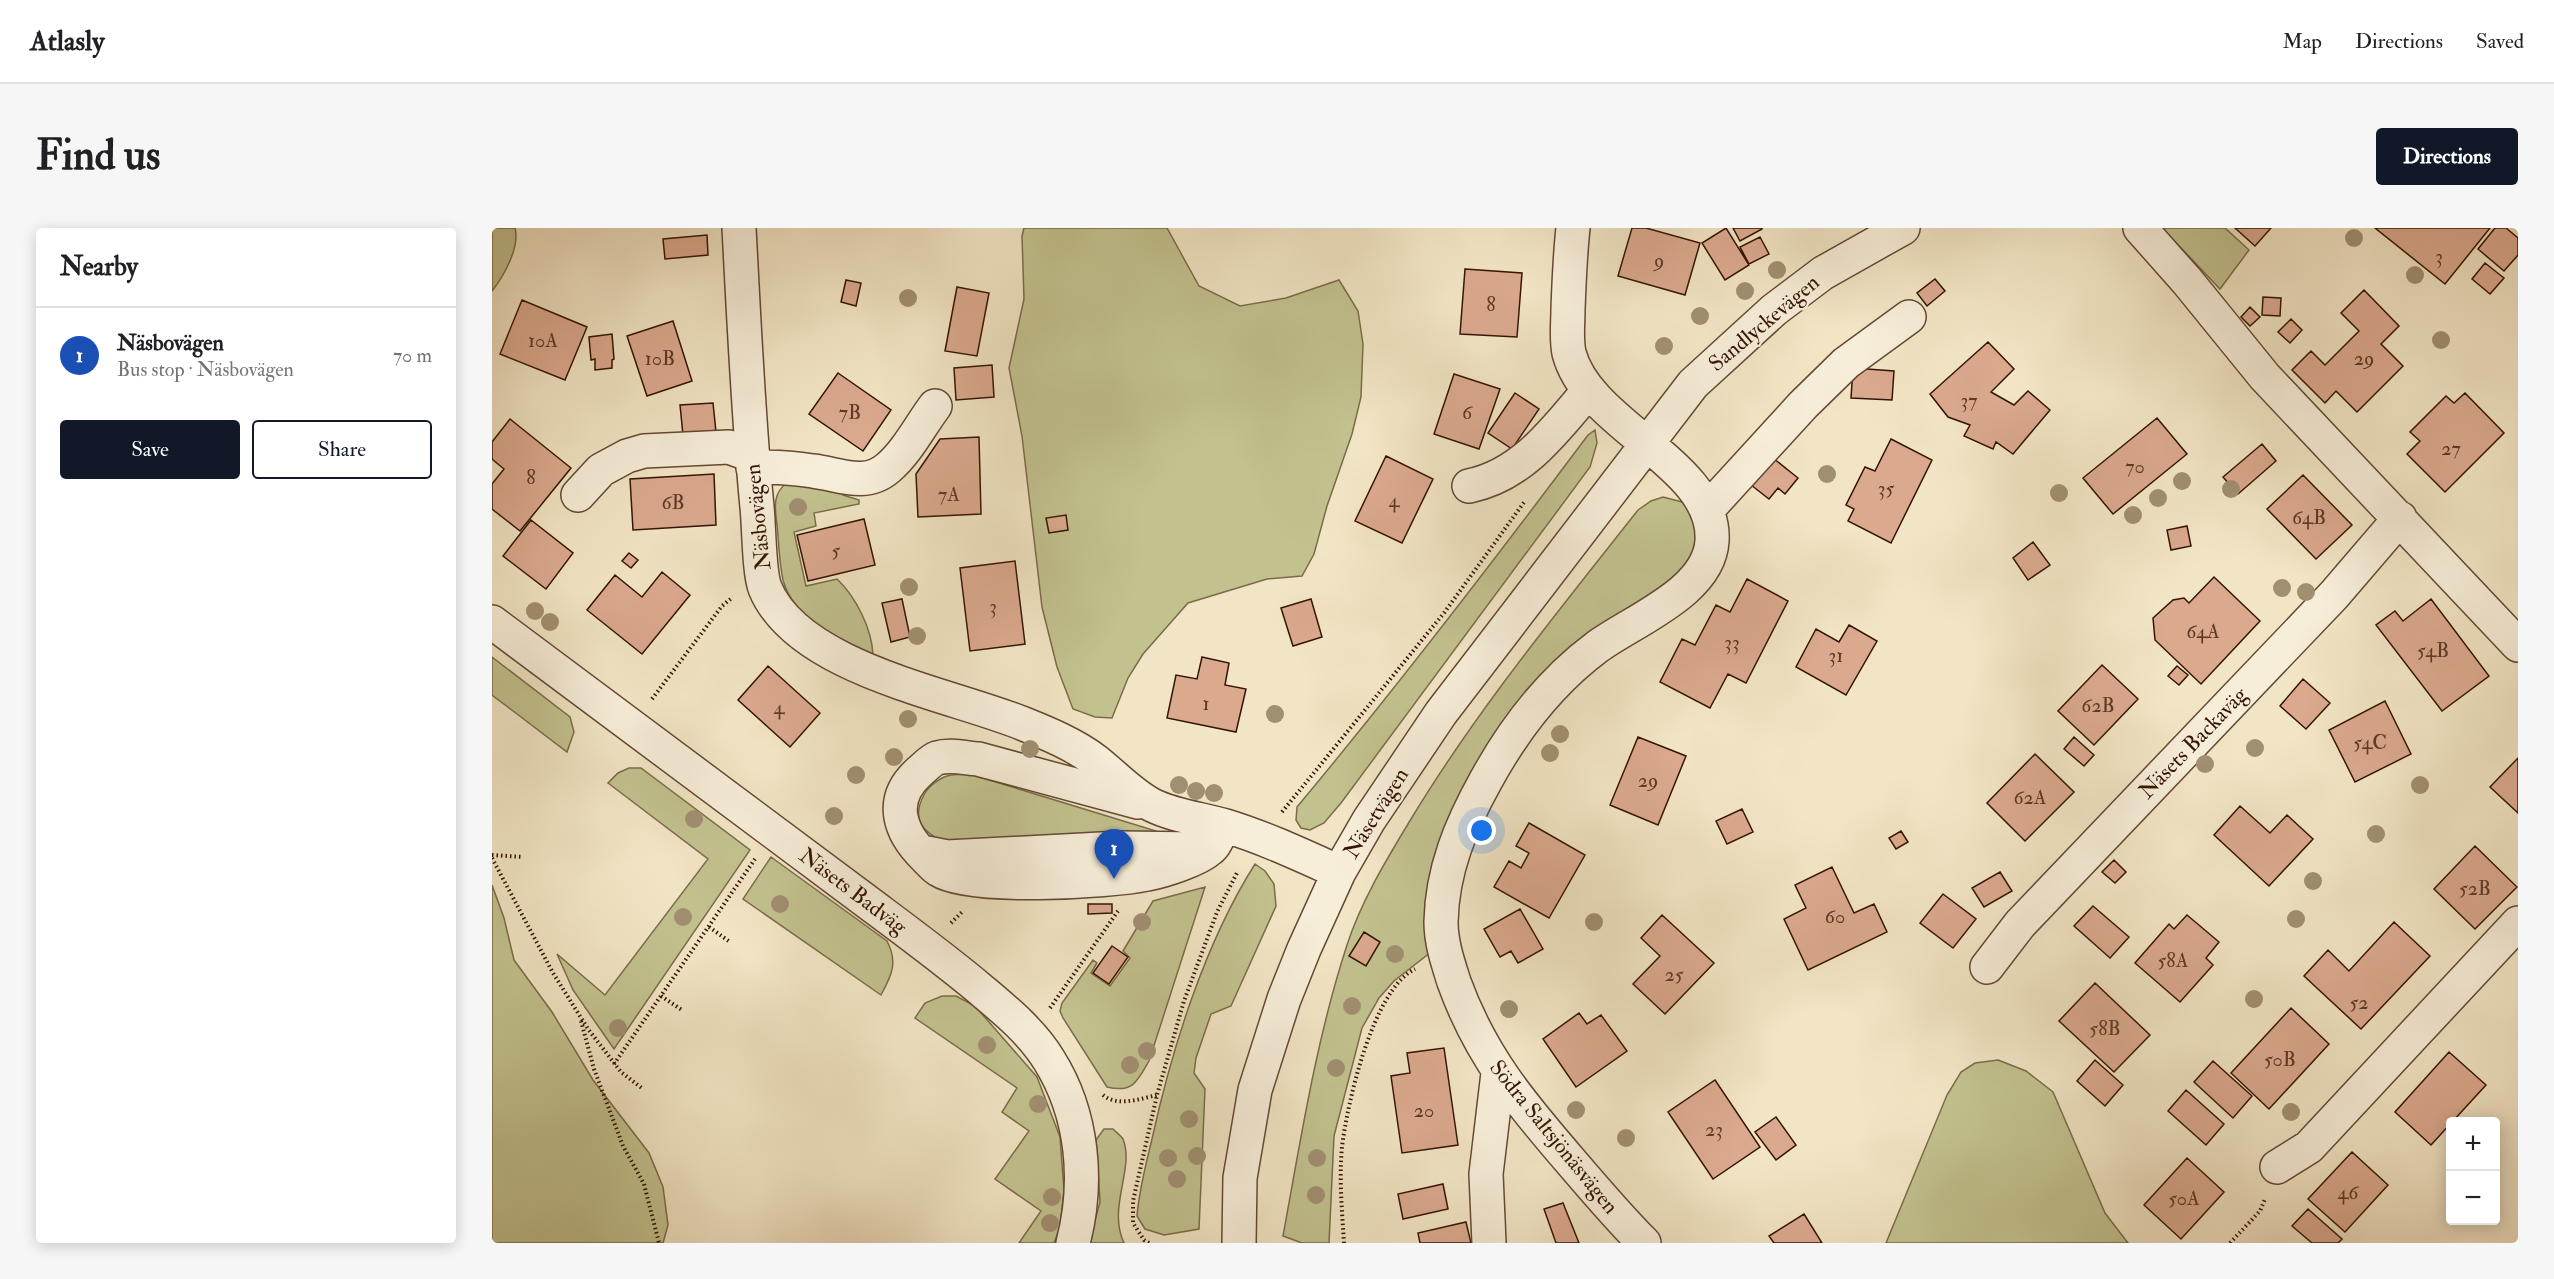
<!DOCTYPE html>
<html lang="en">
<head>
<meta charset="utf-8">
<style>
	:root { --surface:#fff; --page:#f6f6f6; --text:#202124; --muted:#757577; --line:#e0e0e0; --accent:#111827 }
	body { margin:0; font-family:"IM FELL Double Pica",serif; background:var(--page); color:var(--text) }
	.controls { position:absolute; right:18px; bottom:18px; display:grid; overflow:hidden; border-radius:6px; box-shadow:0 3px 15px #0003 }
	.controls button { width:54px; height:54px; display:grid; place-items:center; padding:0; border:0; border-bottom:2px solid var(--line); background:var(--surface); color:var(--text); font:30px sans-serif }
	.you { position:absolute; left:990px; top:603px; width:21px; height:21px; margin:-15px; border:4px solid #fff; border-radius:50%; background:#1a73e8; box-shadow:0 0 0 9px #1a73e833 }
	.badge { display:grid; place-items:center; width:39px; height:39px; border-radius:50%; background:var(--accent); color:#fff; font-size:20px; font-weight:700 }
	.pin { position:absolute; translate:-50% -50px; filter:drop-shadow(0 2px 3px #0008) }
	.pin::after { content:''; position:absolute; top:32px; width:21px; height:18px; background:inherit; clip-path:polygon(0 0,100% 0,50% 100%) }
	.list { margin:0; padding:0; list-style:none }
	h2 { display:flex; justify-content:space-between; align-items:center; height:78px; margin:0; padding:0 24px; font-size:26px }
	h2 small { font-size:20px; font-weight:400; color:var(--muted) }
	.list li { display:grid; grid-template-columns:39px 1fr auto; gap:18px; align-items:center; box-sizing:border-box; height:96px; padding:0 24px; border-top:2px solid var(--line) }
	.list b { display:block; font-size:22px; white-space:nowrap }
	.list p { margin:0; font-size:20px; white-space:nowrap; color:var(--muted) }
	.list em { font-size:20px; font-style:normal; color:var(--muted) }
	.actions { display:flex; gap:12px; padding:18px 24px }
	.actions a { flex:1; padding:14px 0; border:2px solid var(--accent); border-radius:6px; text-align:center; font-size:21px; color:var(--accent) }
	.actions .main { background:var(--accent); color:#fff }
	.map { position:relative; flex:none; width:2026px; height:1015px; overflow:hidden; border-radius:6px }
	header { display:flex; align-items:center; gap:36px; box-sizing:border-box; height:84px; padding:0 30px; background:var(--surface); border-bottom:2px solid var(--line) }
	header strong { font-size:28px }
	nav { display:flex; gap:33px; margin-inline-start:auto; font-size:21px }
	.intro { display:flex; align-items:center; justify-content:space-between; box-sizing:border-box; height:144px; padding:0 36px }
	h1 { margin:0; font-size:42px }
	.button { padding:15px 27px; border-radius:6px; background:var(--accent); color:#fff; font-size:21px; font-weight:700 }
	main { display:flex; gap:36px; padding:0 36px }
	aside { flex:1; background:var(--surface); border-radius:6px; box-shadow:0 3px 15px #0003 }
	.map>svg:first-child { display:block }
</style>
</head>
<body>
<header>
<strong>Atlasly</strong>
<nav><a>Map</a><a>Directions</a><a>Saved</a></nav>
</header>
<div class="intro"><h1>Find us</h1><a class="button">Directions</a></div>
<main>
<aside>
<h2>Nearby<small></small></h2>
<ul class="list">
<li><span class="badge" style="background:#1a4fb4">1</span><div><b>Näsbovägen</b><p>Bus stop · Näsbovägen</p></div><em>70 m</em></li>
</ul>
<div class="actions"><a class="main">Save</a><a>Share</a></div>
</aside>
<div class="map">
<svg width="2026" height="1015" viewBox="0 0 2026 1015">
	<rect width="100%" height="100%" fill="#f2e5c5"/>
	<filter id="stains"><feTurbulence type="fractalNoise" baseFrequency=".00333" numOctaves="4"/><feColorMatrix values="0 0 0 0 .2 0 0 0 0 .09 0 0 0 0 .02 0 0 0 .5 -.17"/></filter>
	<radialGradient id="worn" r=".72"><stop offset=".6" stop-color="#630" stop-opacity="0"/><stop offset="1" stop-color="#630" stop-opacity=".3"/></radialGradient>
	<path fill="#c2c28f" stroke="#7b6c49" stroke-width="1.5" d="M0 0H23C28 19 12 48 0 63Z
		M532 0H675L707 58 748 78 794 70 847 52 866 83 871 116 869 169 860 206 835 278 822 326 810 348 775 351 696 375 651 426 636 450 620 490 603 489 581 481 565 439 550 379 530 208 517 140 532 71 530 8Z
		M1670 0H1733L1757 22 1728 61Z
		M1103 202 1105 215 1098 239 849 575 832 595 818 602 809 600 804 592 805 579C906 458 1001 334 1096 207Z
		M295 255 346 262 351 267 367 272V276L322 285 324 298 302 304 314 358 345 351C364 369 380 401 381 427 348 412 301 391 291 352 287 334 287 315 285 297 283 281 280 265 295 255Z
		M1171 269 1190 274 1202 285 1207 320 1192 343 1024 478 939 724 902 753 887 770 870 800 842 908 837 1015H810L791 1008C809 910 824 812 855 717 869 674 893 634 916 596 983 484 1066 384 1146 282L1159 273Z
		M0 429 78 489 82 504 75 524 0 467Z
		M137 540H149L258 622 122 821 81 762 65 726 113 767 216 631 116 555 126 545Z
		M478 546 664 603V611L457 617C432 605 417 593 433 565 437 558 448 550 455 548 462 546 471 546 478 546Z
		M279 629 395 713C406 734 400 747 389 767L251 671Z
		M763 636 773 643 782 656 784 678 739 778 719 786 704 830 702 845 713 861 707 1001 672 1007 653 1001 645 988C647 962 654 936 660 911 680 820 713 715 763 636Z
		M0 657 12 690 22 732 60 784 101 852 157 925 171 959 176 997 171 1015H0Z
		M713 659 657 833C645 854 641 865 615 859L571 790 568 783 570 775 601 732 605 735 599 745 618 758 638 730 631 723 661 673Z
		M450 768H464L483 778 545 849 568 909 572 962 568 1000 562 1015H527L549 983 503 951 537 903 510 884 525 860 423 790 433 775Z
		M1506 832 1534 843 1561 864 1613 985 1636 1015H1394L1455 867 1469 844 1483 835Z
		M612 901H621C624 904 629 908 631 911 643 941 615 979 632 1015H597L608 974 604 912Z"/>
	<path fill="#dba98e" stroke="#341503" stroke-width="1.5" d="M1140 0H1154L1208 15 1193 67 1126 48Z
		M1234 0 1257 37 1233 52 1210 15Z
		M1241 0H1270V1L1248 13Z
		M1743 0H1779L1763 18Z
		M1883 0H1998L1953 56Z
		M2003 0H2014L2026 10V27L2012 43 1986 21Z
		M215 7 216 27 173 31 171 11Z
		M1268 9 1277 26 1257 36 1248 19Z
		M1993 35 2012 50 1998 66 1980 51Z
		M973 41 1030 45 1025 109 968 106Z
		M1443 51 1453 63 1435 78 1425 65Z
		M354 52 369 55 364 78 349 74Z
		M465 59 497 65 485 128 453 123Z
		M1872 62 1907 98 1889 116 1911 138 1865 184 1844 163 1833 175 1800 142 1819 123 1833 137 1867 103 1849 85Z
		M1771 69 1789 70 1788 88 1770 87Z
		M30 72 95 99 73 152 8 126Z
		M1758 79 1768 89 1758 98 1749 89Z
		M1799 91 1810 102 1798 115 1786 104Z
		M181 93 200 153 155 168 135 108Z
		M120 106 122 131 120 132V140L103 142V131L99 132 97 109Z
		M1496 114 1522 141 1499 164 1522 177 1536 163 1558 182 1521 226 1504 214 1501 221 1472 208 1478 197 1456 189 1438 166Z
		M500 137 502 169 464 172 462 140Z
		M1361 140 1402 143 1400 172 1359 170Z
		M346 145 399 182 371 223 317 186Z
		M962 146 1008 161 987 221 942 206Z
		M1023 165 1047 181 1020 221 996 205Z
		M1973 165 2012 205 1953 264 1915 226 1928 213 1918 204 1954 168 1962 175Z
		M221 175 224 204 191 207 188 177Z
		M1665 190 1695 226 1621 286 1591 250Z
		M18 191 79 240 28 303 0 281V256L12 241 0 231V214Z
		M487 209 489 286 426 289 424 246 448 211Z
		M1399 211 1440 232 1399 315 1356 293 1362 281 1354 277 1373 239 1383 243Z
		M1770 216 1784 233 1746 266 1731 249Z
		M894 228 941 251 910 315 863 293Z
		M1281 230 1306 250 1293 266 1286 260 1277 271 1259 257Z
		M222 246 224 297 141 302 138 251Z
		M1811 247 1860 297 1824 331 1775 281Z
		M574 287 576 302 557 305 554 290Z
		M372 291 383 337 316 353 305 307Z
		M39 292 81 325 54 361 11 328Z
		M1695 298 1699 318 1679 322 1675 302Z
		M1541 314 1558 337 1536 352 1521 330Z
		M137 325 146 332 139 340 130 333Z
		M523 333 533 416 478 423 468 340Z
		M170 344 198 367 150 426 95 382 123 347 150 369Z
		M1722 349 1768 393 1709 456 1663 412 1661 390 1681 372 1692 370 1697 375Z
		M1255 351 1296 373 1254 455 1236 446 1218 480 1168 454 1190 411 1203 417 1224 377 1238 384Z
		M410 371 418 409 399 414 390 375Z
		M819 371 830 409 801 418 789 380Z
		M1939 371 1997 448 1950 483 1884 397 1903 383 1911 393Z
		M1357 397 1385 413 1354 467 1304 439 1324 401 1347 414Z
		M710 429 737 435 733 457 754 461 744 504 675 490 684 447 705 451Z
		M1610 437 1646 471 1602 517 1566 483Z
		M276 438 328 485 298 519 246 472Z
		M1685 438 1696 447 1687 457 1676 448Z
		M1811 451 1838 475 1814 501 1788 478Z
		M1893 473 1919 526 1863 554 1837 502Z
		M1146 509 1194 528 1166 597 1118 577Z
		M1582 509 1602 527 1592 538 1572 521Z
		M1543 526 1582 564 1533 613 1495 575Z
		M2026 530V585L1998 559Z
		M1748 578 1778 605 1795 587 1821 611 1777 658 1722 607Z
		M1250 581 1261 604 1235 616 1224 593Z
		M1037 595 1093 627 1057 690 1002 659 1017 633 1029 640 1037 625 1024 618Z
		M1409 603 1416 614 1404 621 1397 610Z
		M1983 618 2025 659 1983 701 1942 661Z
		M1622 632 1634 644 1623 655 1610 644Z
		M1340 639 1362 685 1382 676 1395 704 1316 742 1292 691 1314 680 1303 657Z
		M1508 644 1520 663 1492 679 1480 660Z
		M1451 666 1484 691 1461 720 1428 695Z
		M596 676H620V685L596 686Z
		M1601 678 1637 709 1618 730 1582 698Z
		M1028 681 1051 721 1026 735 1019 723 1008 729 992 701Z
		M1170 687 1222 735 1173 786 1141 756 1168 728 1149 710Z
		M1695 687 1727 714 1714 730 1721 737 1688 774 1643 735 1677 696 1682 701Z
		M1902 694 1938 728 1869 801 1812 748 1836 722 1857 743Z
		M872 704 888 714 874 738 857 728Z
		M620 718 636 729 617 756 601 745Z
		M1603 755 1658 807 1622 844 1567 793Z
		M1799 780 1837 816 1777 881 1739 845Z
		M1087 785 1095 796 1109 787 1135 823 1084 859 1051 811Z
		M952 820 966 917 910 925 899 848 918 845 915 825Z
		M1957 824 1994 857 1939 917 1903 884Z
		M1603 832 1631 857 1613 878 1585 853Z
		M1721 833 1760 868 1741 890 1702 854Z
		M1223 852 1268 919 1221 951 1176 884Z
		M1694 862 1732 896 1714 917 1676 883Z
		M1284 889 1304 917 1284 932 1263 904Z
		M1860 924 1896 957 1853 1004 1816 971Z
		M1695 930 1732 964 1689 1011 1652 977Z
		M951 956 956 981 911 991 906 966Z
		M1071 975 1087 1015H1064L1052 981Z
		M1816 981 1850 1011 1846 1015H1820L1800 998Z
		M1312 986 1330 1015H1282L1277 1008Z
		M974 994 979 1015H928L926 1005Z"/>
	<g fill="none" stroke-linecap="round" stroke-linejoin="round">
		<defs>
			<path id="minor" d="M247 0C252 93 256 186 265 279 267 298 267 345 273 360 306 441 459 466 532 496 557 506 583 517 604 533 623 548 639 566 660 577 682 588 710 591 734 598 773 610 809 627 847 644
				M1081 0C1078 27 1077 54 1076 81 1076 95 1074 111 1077 125 1096 199 1225 236 1220 313 1217 364 1142 392 1105 419 1058 454 1022 501 994 552 969 597 950 642 949 694 949 715 956 735 962 754 989 829 1030 877 1081 936 1104 963 1127 990 1152 1015
				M1648 0 1695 53 1773 149 2026 417
				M261 240C281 238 301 240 321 243 347 246 373 260 396 240 415 224 428 198 443 178
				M977 258C1031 247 1063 202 1097 162
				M86 267 109 242 135 228 152 223 237 219 259 227
				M1215 282 1311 177 1354 135 1417 89
				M0 394C124 486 247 578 370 670 410 700 450 729 488 761 513 782 540 804 557 832 591 886 597 954 581 1015
				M646 574 486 531C473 530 458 526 445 530 439 532 432 540 427 544 396 572 407 604 434 630 438 634 442 639 447 642 478 662 617 654 655 646 671 643 706 632 718 621 724 617 728 604 731 598
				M430 624 455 629 628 620 708 621
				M1495 739 1528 696 1842 367 1908 290
				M1785 939 1817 919 2026 695
				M747 1015 748 950 763 862 792 771 812 721 847 644 877 592 949 485 1201 156 1282 82 1331 45 1411 0
				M997 1015 994 946 1006 845"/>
		</defs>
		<use href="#minor" stroke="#644934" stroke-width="36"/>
		<path stroke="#341503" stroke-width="4" stroke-dasharray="1.5 3" stroke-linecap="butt" d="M160 471 230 378 241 369
			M790 584 952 385 1033 273
			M0 627 31 629
			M0 630 61 745 96 801 129 844 151 861
			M459 695 470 684
			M217 699 238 714
			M169 768 190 782
			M558 780 626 683
			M89 793 102 841 131 918 152 956 167 1015
			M122 836 263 631
			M611 867C625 879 648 871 665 867
			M657 1015 652 1012 641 995V973L665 867 692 773 725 684 746 643
			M852 1015C850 983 847 951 850 919 855 876 881 761 923 741
			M1738 1015 1768 983 1773 971"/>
		<use href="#minor" stroke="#f7eed9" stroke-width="33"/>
	</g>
	<g fill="#a18f71">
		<circle cx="1862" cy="10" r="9"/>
		<circle cx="1285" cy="42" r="9"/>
		<circle cx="1923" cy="47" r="9"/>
		<circle cx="1253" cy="63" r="9"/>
		<circle cx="416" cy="70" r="9"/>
		<circle cx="1208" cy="88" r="9"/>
		<circle cx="1949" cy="112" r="9"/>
		<circle cx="1172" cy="118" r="9"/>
		<circle cx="1335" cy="246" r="9"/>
		<circle cx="1690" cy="253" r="9"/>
		<circle cx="1739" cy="261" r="9"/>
		<circle cx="1567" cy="265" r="9"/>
		<circle cx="1666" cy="270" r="9"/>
		<circle cx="306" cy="279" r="9"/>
		<circle cx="1641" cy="287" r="9"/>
		<circle cx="417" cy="359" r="9"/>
		<circle cx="1790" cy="360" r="9"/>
		<circle cx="1814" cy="364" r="9"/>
		<circle cx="43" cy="383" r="9"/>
		<circle cx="58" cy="394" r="9"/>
		<circle cx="425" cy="408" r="9"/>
		<circle cx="783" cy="486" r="9"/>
		<circle cx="416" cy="491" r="9"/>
		<circle cx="1068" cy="506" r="9"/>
		<circle cx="1763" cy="520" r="9"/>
		<circle cx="538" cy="521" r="9"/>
		<circle cx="1058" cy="525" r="9"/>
		<circle cx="402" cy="529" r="9"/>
		<circle cx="1713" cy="536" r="9"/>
		<circle cx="364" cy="547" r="9"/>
		<circle cx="687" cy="557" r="9"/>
		<circle cx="1928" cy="557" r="9"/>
		<circle cx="704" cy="563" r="9"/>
		<circle cx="722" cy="565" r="9"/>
		<circle cx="342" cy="588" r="9"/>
		<circle cx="202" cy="591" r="9"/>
		<circle cx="1884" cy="606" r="9"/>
		<circle cx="1821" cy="653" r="9"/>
		<circle cx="288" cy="676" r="9"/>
		<circle cx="191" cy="689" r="9"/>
		<circle cx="1804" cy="691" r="9"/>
		<circle cx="650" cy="694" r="9"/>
		<circle cx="1102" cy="694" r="9"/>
		<circle cx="903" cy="726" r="9"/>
		<circle cx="1762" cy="771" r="9"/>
		<circle cx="860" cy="778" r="9"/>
		<circle cx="1017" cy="781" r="9"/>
		<circle cx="126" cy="800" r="9"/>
		<circle cx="495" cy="817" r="9"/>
		<circle cx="655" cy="823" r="9"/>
		<circle cx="638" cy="837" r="9"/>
		<circle cx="844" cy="840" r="9"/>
		<circle cx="546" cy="876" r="9"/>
		<circle cx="1084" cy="882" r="9"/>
		<circle cx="1799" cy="884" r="9"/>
		<circle cx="697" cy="891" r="9"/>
		<circle cx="1134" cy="910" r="9"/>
		<circle cx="705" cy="928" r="9"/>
		<circle cx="676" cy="930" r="9"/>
		<circle cx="825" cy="930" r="9"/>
		<circle cx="685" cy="951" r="9"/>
		<circle cx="824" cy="967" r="9"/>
		<circle cx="560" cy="969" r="9"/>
		<circle cx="558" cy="995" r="9"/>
	</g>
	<g text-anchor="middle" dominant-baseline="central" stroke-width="4.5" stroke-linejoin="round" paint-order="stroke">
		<g font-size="20" fill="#5e3a26">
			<text x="1947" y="28">3</text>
			<text x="1167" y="32">9</text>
			<text x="999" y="76">8</text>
			<text x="51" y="112">10A</text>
			<text x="168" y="130">10B</text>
			<text x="1872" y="130">29</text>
			<text x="1477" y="172">37</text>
			<text x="358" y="184">7B</text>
			<text x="975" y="184">6</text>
			<text x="1959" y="220">27</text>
			<text x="1643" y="238">70</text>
			<text x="39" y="249">8</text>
			<text x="1394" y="260">35</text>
			<text x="457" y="266">7A</text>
			<text x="902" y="272">4</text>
			<text x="181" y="274">6B</text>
			<text x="1817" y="289">64B</text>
			<text x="344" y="322">5</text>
			<text x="501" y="378">3</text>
			<text x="1711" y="403">64A</text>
			<text x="1240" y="414">33</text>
			<text x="1941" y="422">54B</text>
			<text x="1344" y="427">31</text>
			<text x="714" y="475">1</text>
			<text x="1606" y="477">62B</text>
			<text x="287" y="479">4</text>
			<text x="1878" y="514">54C</text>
			<text x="1156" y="552">29</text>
			<text x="1538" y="569">62A</text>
			<text x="1983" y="660">52B</text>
			<text x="1343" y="688">60</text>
			<text x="1681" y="732">58A</text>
			<text x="1182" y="746">25</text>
			<text x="1867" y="774">52</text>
			<text x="1613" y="800">58B</text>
			<text x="1788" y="831">50B</text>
			<text x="932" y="882">20</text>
			<text x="1222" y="901">23</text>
			<text x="1856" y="964">46</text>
			<text x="1692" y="970">50A</text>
		</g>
		<g font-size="22" fill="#341503" stroke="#f7eed9">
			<text transform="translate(1272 95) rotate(-40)">Sandlyckevägen</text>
			<text transform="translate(266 289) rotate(-96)">Näsbovägen</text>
			<text transform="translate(1701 515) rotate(-46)">Näsets Backaväg</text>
			<text transform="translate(884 585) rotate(-58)">Näsetvägen</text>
			<text transform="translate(361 663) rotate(37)">Näsets Badväg</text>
			<text transform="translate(1062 909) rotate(51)">Södra Saltsjönäsvägen</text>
		</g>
	</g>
	<rect width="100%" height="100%" filter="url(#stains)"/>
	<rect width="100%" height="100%" fill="url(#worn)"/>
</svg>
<div class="controls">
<button>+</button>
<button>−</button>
</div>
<div class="you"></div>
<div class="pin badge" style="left:622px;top:651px;background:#1a4fb4">1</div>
</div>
</main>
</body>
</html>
